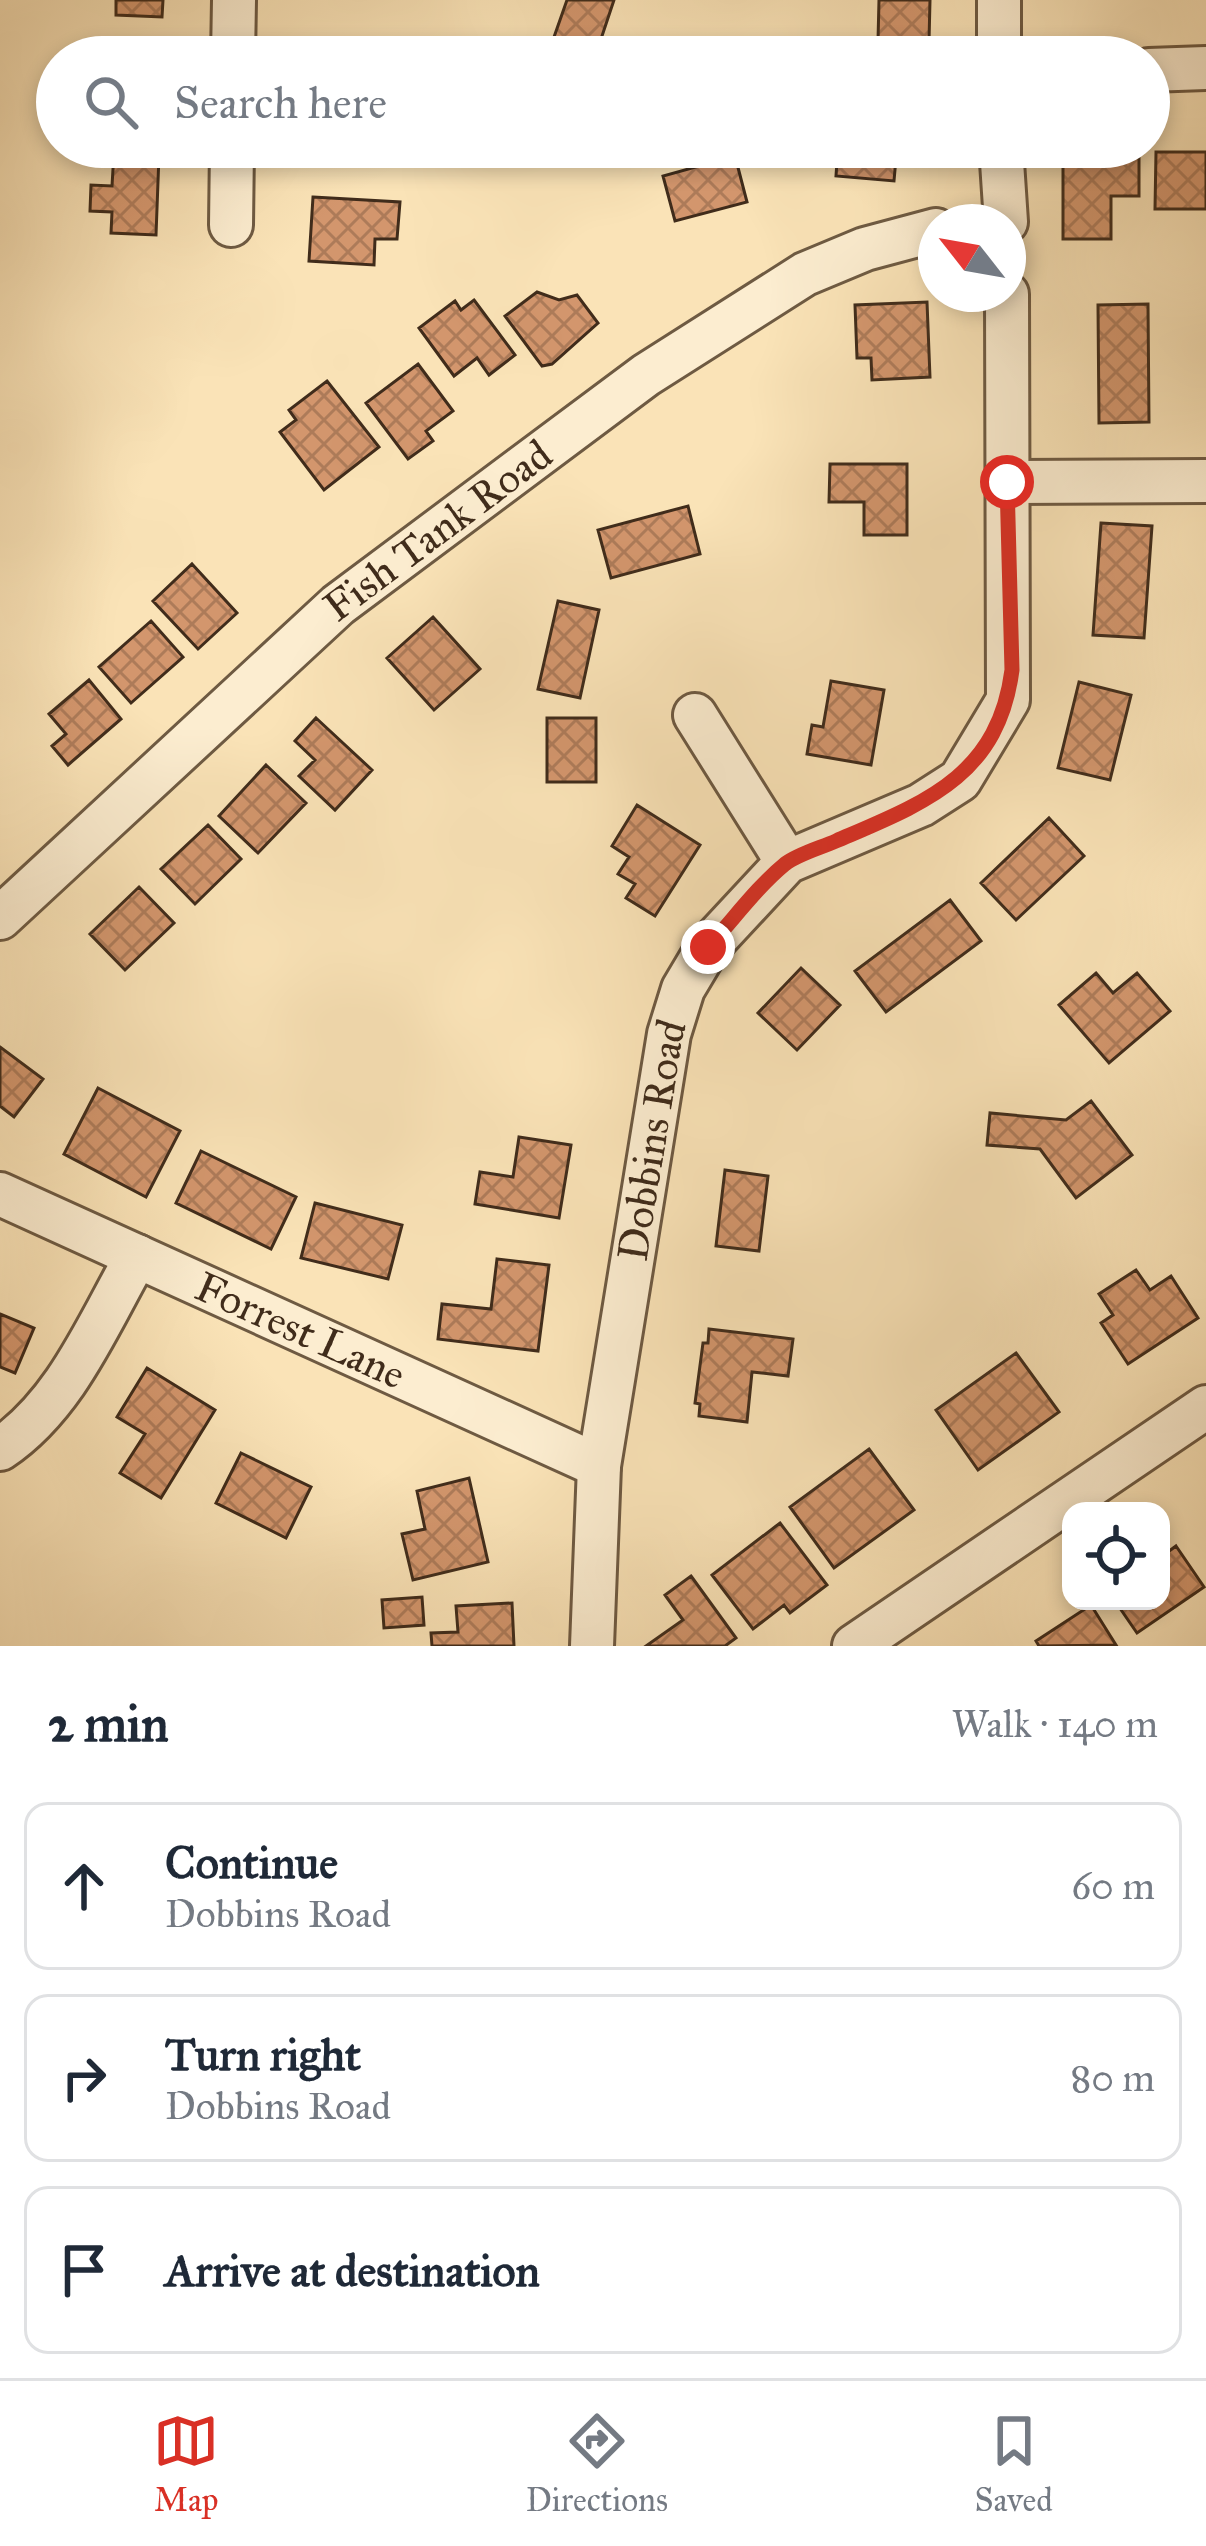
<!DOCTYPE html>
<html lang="en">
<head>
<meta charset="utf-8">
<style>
	:root { --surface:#fff; --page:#f6f6f7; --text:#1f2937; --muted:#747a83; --line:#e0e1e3; --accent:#d93025 }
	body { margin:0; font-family:"IM FELL Great Primer",serif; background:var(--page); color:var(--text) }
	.controls { position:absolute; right:36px; bottom:36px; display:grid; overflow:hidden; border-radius:24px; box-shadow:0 6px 18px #0003 }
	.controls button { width:108px; height:108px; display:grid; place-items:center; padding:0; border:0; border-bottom:3px solid var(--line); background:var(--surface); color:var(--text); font:60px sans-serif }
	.compass { position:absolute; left:918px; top:204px; width:108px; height:108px; border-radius:50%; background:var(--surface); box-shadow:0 6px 18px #0003; rotate:301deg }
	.stop { position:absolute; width:36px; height:36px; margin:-27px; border:9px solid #d93025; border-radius:50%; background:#fff }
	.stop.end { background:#d93025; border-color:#fff; box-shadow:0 3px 12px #0008 }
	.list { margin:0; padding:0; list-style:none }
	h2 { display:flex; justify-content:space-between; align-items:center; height:156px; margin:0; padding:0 48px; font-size:51px }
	h2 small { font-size:39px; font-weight:400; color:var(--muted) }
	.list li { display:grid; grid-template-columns:78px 1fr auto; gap:36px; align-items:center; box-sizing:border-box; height:168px; margin:0 24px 24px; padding:0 24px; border:3px solid var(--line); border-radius:24px }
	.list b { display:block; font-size:45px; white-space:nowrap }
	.list p { margin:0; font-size:39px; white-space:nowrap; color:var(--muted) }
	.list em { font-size:39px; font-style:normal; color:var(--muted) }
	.icon { flex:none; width:66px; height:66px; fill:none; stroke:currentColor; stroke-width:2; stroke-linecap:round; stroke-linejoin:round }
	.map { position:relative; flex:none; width:1206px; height:1646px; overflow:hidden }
	.search { position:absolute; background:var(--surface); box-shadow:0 6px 18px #0003; left:36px; right:36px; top:36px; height:132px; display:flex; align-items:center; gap:30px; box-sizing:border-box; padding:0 42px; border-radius:66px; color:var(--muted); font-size:45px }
	.sheet { height:732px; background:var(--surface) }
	nav { display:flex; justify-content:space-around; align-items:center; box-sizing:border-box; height:168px; border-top:3px solid var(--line); background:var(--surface); font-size:33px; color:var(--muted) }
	nav a { display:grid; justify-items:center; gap:6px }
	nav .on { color:var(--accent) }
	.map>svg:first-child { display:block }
</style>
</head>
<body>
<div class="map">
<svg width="1206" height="1646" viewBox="0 0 1206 1646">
	<defs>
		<pattern id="building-cross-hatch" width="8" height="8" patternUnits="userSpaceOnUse" patternTransform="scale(3)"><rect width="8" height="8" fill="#d3966d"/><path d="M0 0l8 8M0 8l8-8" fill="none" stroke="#ad7b59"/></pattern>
	</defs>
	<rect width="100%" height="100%" fill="#fae3b7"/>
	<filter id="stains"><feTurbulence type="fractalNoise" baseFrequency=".00167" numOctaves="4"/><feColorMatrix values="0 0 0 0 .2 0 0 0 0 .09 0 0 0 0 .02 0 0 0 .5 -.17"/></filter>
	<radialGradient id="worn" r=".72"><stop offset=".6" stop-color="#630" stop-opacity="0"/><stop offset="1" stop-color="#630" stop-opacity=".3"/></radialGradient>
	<path fill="url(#building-cross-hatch)" stroke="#402c1b" stroke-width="3" d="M116 0H163L162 17 116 15Z
		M567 0H614L595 57H547Z
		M879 0H930L929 42 878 41Z
		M107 40H164V57H107Z
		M311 40 359 42 358 57H310Z
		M838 147H897L894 181 836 176Z
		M1063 150H1139V196H1111V239H1063Z
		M114 152 159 155 156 235 111 233 112 212 90 211 91 185 112 186Z
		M1156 152H1206V209H1155Z
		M735 156 747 202 675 221 663 176Z
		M313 197 400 202 397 239H375L374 265 309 261Z
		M537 292 559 300 577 295 598 323 552 364 542 366 505 316Z
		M474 300 515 355 489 375 477 358 454 376 419 328 455 301 461 310Z
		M927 302 930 377 872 380 871 358H857L855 305Z
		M1148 304 1149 422 1099 423 1098 305Z
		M418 364 453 411 426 431 433 441 408 459 366 403Z
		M327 381 379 447 324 490 280 432 296 420 289 410Z
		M830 464H907V535H864V502H829Z
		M688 506 700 554 611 578 598 530Z
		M1101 523 1152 526 1144 638 1093 635Z
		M192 564 237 613 198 649 153 601Z
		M558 601 599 610 580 698 538 689Z
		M433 617 480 669 434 710 387 658Z
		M151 621 183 657 131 703 99 667Z
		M89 680 121 719 68 765 52 746 66 734 49 714Z
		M831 681 884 690 871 765 807 754 812 725 823 727Z
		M1079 682 1131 695 1110 780 1058 768Z
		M316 718 372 770 335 810 299 776 315 760 295 741Z
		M547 718H596V782H547Z
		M266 765 306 803 258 853 219 816Z
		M637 805 700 845 655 916 626 898 635 884 618 874 629 857 612 846Z
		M1049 818 1084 856 1016 920 981 883Z
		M208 825 241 859 195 904 161 869Z
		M139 887 174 923 125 970 90 934Z
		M950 900 981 941 886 1012 855 971Z
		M801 968 840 1005 797 1050 758 1013Z
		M1096 973 1113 993 1137 973 1170 1011 1109 1063 1059 1005Z
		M0 1047 43 1079 14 1117 0 1106Z
		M98 1088 180 1131 146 1197 64 1154Z
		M1091 1101 1132 1155 1076 1198 1040 1149 987 1145 990 1113 1066 1120Z
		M519 1137 571 1145 559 1218 475 1204 480 1172 513 1177Z
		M201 1151 296 1197 271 1249 176 1203Z
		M725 1170 768 1176 759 1251 716 1246Z
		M315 1203 402 1225 388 1279 301 1258Z
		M497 1259 549 1265 538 1351 438 1339 442 1304 491 1309Z
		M1136 1270 1150 1290 1171 1276 1198 1318 1128 1364 1101 1323 1113 1315 1099 1294Z
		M0 1314 34 1328 15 1373 0 1367Z
		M709 1329 793 1339 788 1376 752 1372 747 1422 699 1416 700 1404 695 1403 703 1343H708Z
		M1016 1353 1059 1412 978 1470 936 1410Z
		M147 1368 215 1410 161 1498 120 1473 145 1434 117 1417Z
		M869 1449 914 1510 834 1568 790 1507Z
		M241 1453 311 1487 286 1538 216 1503Z
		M469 1478 488 1562 413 1580 402 1534 425 1529 417 1491Z
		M780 1523 827 1585 790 1613 784 1605 753 1629 712 1575Z
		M1176 1546 1204 1587 1137 1633 1115 1601H1161V1557Z
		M691 1576 736 1638 725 1646H646L683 1620 665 1595Z
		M422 1597 424 1625 384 1628 382 1600Z
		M512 1603 514 1646H432L431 1633 458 1632 456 1606Z
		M1091 1605 1116 1645 1039 1646 1036 1641Z"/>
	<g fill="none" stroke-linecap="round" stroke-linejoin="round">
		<defs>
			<g id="minor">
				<path d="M999 0V57"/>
				<path d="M233 57 234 0"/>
				<path d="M1149 70 1206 68"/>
				<path d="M1001 147 1006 222"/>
				<path d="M231 225 232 147"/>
				<path d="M1007 482 1206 481"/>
				<path d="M695 715 787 862"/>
				<path id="s1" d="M0 918 338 605 646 375 805 274 865 249 936 230"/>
				<path id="s2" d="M0 1194 599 1466"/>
				<path d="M0 1449C66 1405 98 1324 137 1256"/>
				<path id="s3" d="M592 1646 599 1466 669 1034 683 989 708 947 787 862 921 805 960 780 1008 700 1007 294"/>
				<path d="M854 1646 1206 1407"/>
			</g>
		</defs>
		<use href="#minor" stroke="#6e5a42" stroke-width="48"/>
		<use href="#minor" stroke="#fcedd0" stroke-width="42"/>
	</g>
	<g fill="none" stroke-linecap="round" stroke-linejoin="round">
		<path stroke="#d93025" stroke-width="15" d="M708 947C733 920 757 887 785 864 798 854 820 848 836 841 924 803 998 777 1012 670L1007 482"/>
	</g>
	<g text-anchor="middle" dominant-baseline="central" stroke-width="12" stroke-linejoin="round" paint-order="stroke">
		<g font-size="42" fill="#402c1b" stroke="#fcedd0">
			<text stroke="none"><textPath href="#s1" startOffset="585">Fish Tank Road</textPath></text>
			<text stroke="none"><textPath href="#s3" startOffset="510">Dobbins Road</textPath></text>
			<text stroke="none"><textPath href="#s2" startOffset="330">Forrest Lane</textPath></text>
		</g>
	</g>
	<rect width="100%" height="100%" filter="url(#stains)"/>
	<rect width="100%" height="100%" fill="url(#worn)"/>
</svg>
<div class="controls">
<button><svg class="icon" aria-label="locate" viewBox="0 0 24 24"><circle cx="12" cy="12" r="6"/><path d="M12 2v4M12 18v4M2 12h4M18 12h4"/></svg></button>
</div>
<svg class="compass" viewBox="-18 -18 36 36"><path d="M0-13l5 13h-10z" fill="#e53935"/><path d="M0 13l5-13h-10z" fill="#747a83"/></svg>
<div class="stop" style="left:1007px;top:482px"></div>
<div class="stop end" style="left:708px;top:947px"></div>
<div class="search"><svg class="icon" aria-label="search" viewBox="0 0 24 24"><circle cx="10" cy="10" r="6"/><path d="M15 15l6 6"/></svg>Search here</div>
</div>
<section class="sheet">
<h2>2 min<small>Walk · 140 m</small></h2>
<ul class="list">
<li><svg class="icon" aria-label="ahead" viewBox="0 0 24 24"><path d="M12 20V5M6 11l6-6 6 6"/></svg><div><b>Continue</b><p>Dobbins Road</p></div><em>60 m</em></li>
<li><svg class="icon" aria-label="right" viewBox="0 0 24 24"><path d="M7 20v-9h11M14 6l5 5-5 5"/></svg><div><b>Turn right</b><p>Dobbins Road</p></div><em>80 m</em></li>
<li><svg class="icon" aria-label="arrive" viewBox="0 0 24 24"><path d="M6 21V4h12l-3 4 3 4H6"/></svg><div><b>Arrive at destination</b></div></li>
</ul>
</section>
<nav>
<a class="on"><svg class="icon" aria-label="map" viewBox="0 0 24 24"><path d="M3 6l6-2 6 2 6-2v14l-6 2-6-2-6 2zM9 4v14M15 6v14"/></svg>Map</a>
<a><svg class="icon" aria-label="directions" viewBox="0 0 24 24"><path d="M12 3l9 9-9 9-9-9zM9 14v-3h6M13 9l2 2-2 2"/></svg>Directions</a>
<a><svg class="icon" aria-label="saved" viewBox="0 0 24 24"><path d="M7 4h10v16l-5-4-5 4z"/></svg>Saved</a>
</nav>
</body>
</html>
